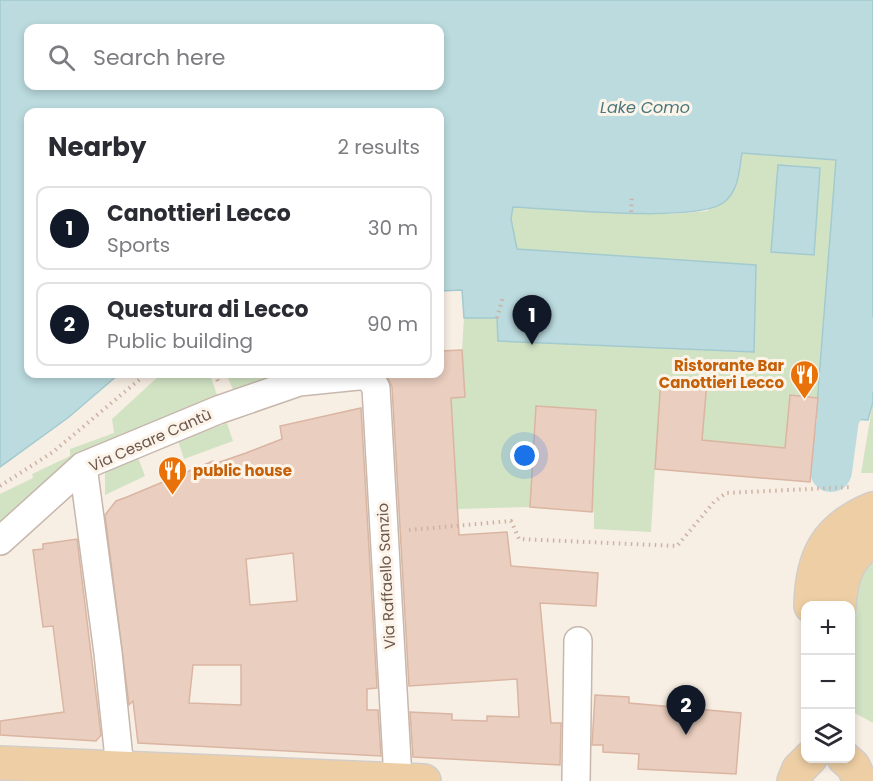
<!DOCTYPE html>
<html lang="en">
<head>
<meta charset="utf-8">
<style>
	:root { --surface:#fff; --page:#f2f2f3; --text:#2b2b33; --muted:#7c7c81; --line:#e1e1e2; --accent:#111827 }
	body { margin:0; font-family:Poppins,sans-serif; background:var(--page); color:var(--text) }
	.controls { position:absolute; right:18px; bottom:18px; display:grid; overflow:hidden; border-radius:12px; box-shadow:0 3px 9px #0003 }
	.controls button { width:54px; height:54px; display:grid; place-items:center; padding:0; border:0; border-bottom:2px solid var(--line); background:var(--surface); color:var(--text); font:30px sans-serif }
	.you { position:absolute; left:525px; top:456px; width:21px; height:21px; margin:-15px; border:4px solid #fff; border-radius:50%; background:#1a73e8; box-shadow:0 0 0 9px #1a73e833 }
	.badge { display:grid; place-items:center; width:39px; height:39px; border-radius:50%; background:var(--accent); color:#fff; font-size:20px; font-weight:700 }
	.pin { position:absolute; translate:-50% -50px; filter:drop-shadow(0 2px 3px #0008) }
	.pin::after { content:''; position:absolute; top:32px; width:21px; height:18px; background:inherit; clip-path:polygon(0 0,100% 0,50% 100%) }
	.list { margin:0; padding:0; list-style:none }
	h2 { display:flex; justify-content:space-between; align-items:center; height:78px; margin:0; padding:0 24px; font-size:26px }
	h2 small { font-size:20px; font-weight:400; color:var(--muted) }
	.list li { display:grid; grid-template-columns:39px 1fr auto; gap:18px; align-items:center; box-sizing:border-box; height:84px; margin:0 12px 12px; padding:0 12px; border:2px solid var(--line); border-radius:12px }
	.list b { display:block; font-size:22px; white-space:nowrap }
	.list p { margin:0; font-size:20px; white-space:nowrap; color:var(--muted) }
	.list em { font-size:20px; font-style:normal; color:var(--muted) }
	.icon { flex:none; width:33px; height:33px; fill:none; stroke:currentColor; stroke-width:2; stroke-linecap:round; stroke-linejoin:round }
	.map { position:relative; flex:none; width:873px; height:781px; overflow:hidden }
	.search { position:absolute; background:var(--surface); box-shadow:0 3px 9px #0003; left:24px; top:24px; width:420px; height:66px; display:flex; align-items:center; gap:15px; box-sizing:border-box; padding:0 21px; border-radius:12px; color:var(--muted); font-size:22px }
	.panel { position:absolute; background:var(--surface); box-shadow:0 3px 9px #0003; left:24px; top:108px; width:420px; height:270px; border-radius:12px }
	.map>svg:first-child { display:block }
</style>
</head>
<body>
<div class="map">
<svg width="873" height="781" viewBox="0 0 873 781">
	<rect width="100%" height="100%" fill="#f8efe4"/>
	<path fill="#d2e3c4" d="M742 153 836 160 810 482 655 469 651 532 594 529V512L530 507 458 509 451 398 465 397 462 350 464 318H497L498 341 754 351 756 265 517 249 511 219 513 206 672 214 707 211 736 186Z
		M161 374H210L218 398 121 434 82 456 0 526V494L33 478 32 474 70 456V449L114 433 112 419Z
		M226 374H290L234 392Z
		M873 402V473H861Z
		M227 423 233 441 184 459 178 441Z
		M137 455 145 476 105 495V472Z
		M873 554V723L851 711 854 585Z"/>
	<path fill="#bbdbdf" stroke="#a3cacf" stroke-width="1.5" fill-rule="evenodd" d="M0 0H873V402L868 420 816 417 836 160 742 153C739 170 739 192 723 203 695 223 555 209 513 207L511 219 517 249 756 265 754 352 498 341 497 318H464L462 290 440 291V112H28V374H119L69 417 0 467ZM28 28H440V86H28Z
		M778 165 820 168 814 255 771 252Z"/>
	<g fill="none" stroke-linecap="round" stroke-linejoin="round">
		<path stroke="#bbdbdf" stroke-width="42" d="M831 471 838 419 873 338"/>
	</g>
	<path fill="#eacebf" stroke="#dab5a2" stroke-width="1.5" fill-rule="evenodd" d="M462 350 465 397 451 398 459 535 507 532 511 566 598 573 596 606 540 603 551 723H561L560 765 413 757 410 712 452 714V720L487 721V716L519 717 517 679 409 686 392 387 386 374H440V351Z
		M661 378 707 382 702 440 785 448 790 395 818 398 810 482 655 469Z
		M536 406 596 410 592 512 530 507Z
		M361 408 377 688 367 689V710H378L381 756 138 743 133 701 129 705 105 515 116 501 127 497 213 461 214 464 246 453 282 439 280 426ZM293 553 297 601 250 605 246 559ZM193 665H241V705L189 703Z
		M77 539 101 735 96 741 0 735V721L64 712 53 626 43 627 33 550 43 549V544Z
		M595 695 629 697V703L741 713 736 774 638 769 639 754 603 752V745H592Z"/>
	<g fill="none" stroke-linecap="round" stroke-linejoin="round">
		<defs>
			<path id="minor" d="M83 466 108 653 120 768
				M0 541 83 466 218 410 299 382 368 375 376 388 398 779
				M576 781 578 641"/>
			<path id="major" d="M811 606C812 557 826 528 873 509
				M839 606C841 577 847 556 873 541
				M844 758 853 766 860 781
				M0 763 424 781
				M794 781 799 769 810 758"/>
		</defs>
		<use href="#minor" stroke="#c7b7ac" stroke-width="30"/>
		<use href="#major" stroke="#d3cdca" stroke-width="36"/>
		<path stroke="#ceb2a3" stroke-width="4" stroke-dasharray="1.5 4.5" stroke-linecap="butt" d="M631 212 632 195
			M497 318 503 297
			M215 374 219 384
			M0 486 53 452 146 374
			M409 530 511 521 519 539 677 546 714 502 726 493 851 487"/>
		<use href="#minor" stroke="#fff" stroke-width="27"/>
		<use href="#major" stroke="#eecfa5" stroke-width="33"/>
	</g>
	<defs>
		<symbol id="restaurant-pin" viewBox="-11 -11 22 30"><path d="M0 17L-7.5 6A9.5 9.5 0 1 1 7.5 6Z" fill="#e8710a" stroke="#fcf4e9"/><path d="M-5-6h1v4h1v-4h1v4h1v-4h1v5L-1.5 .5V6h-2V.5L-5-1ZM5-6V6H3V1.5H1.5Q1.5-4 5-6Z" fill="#fff"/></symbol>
	</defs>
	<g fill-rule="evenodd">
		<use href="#restaurant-pin" x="788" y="358" width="33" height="45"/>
		<use href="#restaurant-pin" x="156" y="454" width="33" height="45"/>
	</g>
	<g text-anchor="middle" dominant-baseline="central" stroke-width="6" stroke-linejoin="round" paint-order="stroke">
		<g font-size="15" font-weight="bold" fill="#c56008" stroke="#fcf4e9" text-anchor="end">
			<text x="784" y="365">Ristorante Bar<tspan x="784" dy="17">Canottieri Lecco</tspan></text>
			<text x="193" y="470" text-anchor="start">public house</text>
		</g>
		<g font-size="15" fill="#6d574d" stroke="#fcf4e9">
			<text transform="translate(150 440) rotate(-24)">Via Cesare Cantù</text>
			<text transform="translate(386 576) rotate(-93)">Via Raffaello Sanzio</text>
		</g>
		<g font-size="16" font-style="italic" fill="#4b777d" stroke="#fcf4e9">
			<text x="645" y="107">Lake Como</text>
		</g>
	</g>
</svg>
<div class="controls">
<button>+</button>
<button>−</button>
<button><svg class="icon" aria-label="layers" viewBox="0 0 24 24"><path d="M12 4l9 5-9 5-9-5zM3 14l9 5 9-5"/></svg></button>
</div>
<div class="you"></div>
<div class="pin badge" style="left:532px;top:345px">1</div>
<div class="pin badge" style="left:686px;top:735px">2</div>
<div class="search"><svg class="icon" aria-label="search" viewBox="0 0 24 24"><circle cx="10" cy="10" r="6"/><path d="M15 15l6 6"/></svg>Search here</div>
<section class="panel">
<h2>Nearby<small>2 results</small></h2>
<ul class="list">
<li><span class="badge">1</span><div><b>Canottieri Lecco</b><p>Sports</p></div><em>30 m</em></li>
<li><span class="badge">2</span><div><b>Questura di Lecco</b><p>Public building</p></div><em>90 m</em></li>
</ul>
</section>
</div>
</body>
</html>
